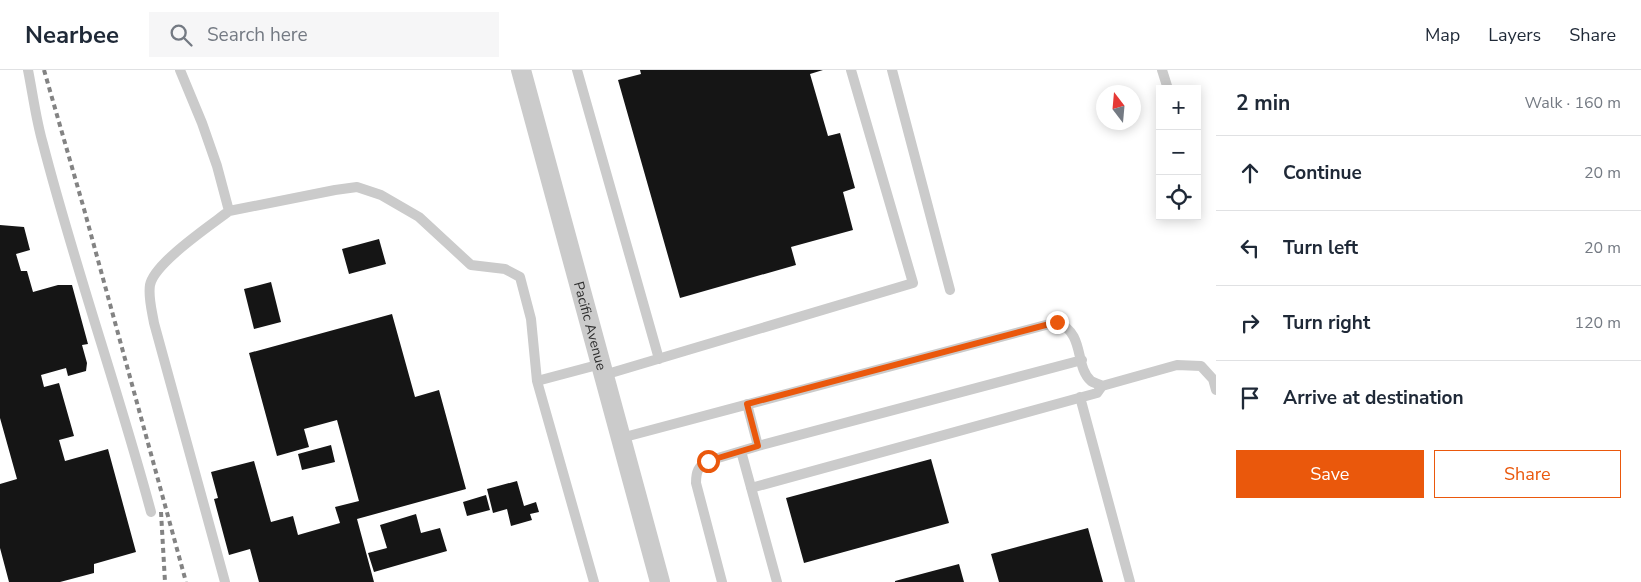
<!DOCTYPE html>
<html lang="en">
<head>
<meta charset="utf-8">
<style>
	:root { --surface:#fff; --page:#f6f6f7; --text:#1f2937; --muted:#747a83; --line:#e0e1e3; --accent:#ea580c }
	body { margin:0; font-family:"Nunito Sans",sans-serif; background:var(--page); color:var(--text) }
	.controls { position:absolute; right:15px; top:15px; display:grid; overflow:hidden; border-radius:0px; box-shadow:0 2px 12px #0003 }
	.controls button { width:45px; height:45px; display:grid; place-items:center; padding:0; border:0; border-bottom:1px solid var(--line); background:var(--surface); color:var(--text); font:25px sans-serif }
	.compass { position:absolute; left:1096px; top:15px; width:45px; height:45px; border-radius:50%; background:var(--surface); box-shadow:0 2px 12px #0003; rotate:344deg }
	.stop { position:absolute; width:15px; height:15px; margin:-11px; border:4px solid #ea580c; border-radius:50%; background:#fff }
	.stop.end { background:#ea580c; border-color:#fff; box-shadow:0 1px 5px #0008 }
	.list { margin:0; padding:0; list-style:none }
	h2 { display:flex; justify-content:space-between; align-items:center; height:65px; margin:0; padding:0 20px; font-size:21px }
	h2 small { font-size:16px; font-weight:400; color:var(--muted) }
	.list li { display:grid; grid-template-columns:32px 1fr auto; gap:15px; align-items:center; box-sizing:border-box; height:75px; padding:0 20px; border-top:1px solid var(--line) }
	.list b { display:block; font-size:19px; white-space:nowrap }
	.list em { font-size:16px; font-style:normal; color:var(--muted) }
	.actions { display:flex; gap:10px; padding:15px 20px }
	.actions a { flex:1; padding:11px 0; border:1px solid var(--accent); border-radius:0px; text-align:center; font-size:18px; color:var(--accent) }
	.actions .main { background:var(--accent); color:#fff }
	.icon { flex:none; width:28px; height:28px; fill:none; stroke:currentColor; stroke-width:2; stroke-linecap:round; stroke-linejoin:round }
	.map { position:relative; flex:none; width:1216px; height:512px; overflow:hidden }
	header { display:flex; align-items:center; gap:30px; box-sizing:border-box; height:70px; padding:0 25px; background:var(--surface); border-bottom:1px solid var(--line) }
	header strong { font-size:24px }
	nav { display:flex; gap:28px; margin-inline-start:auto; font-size:18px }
	.search { width:350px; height:45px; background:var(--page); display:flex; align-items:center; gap:12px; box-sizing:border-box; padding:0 18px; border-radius:0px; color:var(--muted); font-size:19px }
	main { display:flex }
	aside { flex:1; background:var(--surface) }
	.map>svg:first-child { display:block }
</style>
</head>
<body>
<header>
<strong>Nearbee</strong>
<div class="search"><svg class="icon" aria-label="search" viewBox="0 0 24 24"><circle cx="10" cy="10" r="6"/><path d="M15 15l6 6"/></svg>Search here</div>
<nav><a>Map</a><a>Layers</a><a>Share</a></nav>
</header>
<main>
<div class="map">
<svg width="1216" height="512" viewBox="0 0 1216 512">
	<rect width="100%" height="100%" fill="#fff"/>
	<path fill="#151515" d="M640 0H823L810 4 828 66 840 63 855 118 843 122 853 160 791 177 796 195 680 228 618 10 641 4Z
		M0 155 24 157 30 180 16 184 21 201H27L33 222 58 215H72L88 274 82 275 87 293 86 301 68 306 66 298 41 305 44 317 59 313 74 366 59 370 65 391 108 379 136 482 94 494V503L60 512H9L0 478V414L17 409 0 348Z
		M379 169 386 194 349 204 342 179Z
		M271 212 281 252 254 259 244 219Z
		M392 244 415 327 439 320 466 419 357 449 374 512H259L250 479 229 485 214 429 218 428 211 402 254 391 271 452 293 446 298 465 340 453 335 437 359 431 337 350 304 359 309 377 277 386 249 283Z
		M331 375 335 392 302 400 298 384Z
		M931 389 949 453 804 493 786 428Z
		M517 411 524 436 536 432 539 442 530 444 532 450 511 456 507 439 493 443 487 419Z
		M486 425 490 440 467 446 463 432Z
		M416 444 421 463 440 458 447 481 374 502 368 483 387 478 380 455Z
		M1088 458 1103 512H999L991 484Z
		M959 494 964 512H895V511Z"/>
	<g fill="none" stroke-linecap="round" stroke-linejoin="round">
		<path stroke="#cbcbcb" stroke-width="10" d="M28 0C33 25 36 50 43 74 75 198 118 319 151 442
			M180 0 202 53 217 96 229 141C211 155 154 193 150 215 148 227 152 241 154 253L225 512
			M577 0 659 289
			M892 0 950 220
			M1162 0 1168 19
			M229 141 335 120 357 117 381 125 419 147 471 195 505 199 520 207 531 249 537 311 594 512
			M604 305 913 213 851 0
			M537 311 601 294
			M1080 327 1130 512
			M747 334 758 376
			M621 368 1057 252C1086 264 1074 296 1091 311 1094 313 1099 314 1102 316L1177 295 1201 296 1213 309 1216 320
			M741 381 777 512
			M751 418 1097 323 1102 316
			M722 512 696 413C696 402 698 396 708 391L758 376 1082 290"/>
		<path stroke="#cbcbcb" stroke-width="20" id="s1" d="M521 0 660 512"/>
		<path stroke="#838383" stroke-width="4" stroke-dasharray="5 4" stroke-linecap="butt" d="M44 0 84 139 186 512
			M161 442 165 512"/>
	</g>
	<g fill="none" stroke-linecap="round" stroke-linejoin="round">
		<path stroke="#ea580c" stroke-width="6" d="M708 391 758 376 747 334 1057 252"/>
	</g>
	<g text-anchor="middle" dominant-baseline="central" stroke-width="5" stroke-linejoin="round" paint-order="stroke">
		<g font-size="14" fill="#2e2e2e" stroke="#fff">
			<text stroke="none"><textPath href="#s1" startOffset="265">Pacific Avenue</textPath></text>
		</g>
	</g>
</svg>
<div class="controls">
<button>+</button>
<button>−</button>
<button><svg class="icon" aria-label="locate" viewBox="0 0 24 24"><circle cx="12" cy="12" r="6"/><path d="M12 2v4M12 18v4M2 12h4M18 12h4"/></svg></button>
</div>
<svg class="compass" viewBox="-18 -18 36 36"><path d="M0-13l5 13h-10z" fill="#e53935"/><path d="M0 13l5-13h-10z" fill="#747a83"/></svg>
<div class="stop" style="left:708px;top:391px"></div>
<div class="stop end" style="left:1057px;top:252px"></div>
</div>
<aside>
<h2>2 min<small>Walk · 160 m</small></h2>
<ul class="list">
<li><svg class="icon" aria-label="ahead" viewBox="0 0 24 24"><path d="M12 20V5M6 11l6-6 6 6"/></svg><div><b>Continue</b></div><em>20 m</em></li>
<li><svg class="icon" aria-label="left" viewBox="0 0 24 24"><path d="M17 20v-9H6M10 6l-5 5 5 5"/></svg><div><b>Turn left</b></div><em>20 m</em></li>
<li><svg class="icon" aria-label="right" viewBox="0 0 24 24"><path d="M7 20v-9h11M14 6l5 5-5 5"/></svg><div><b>Turn right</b></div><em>120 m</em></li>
<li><svg class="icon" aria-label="arrive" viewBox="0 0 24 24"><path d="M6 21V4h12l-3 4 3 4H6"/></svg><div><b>Arrive at destination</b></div></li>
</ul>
<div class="actions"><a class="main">Save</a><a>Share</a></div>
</aside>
</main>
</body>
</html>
